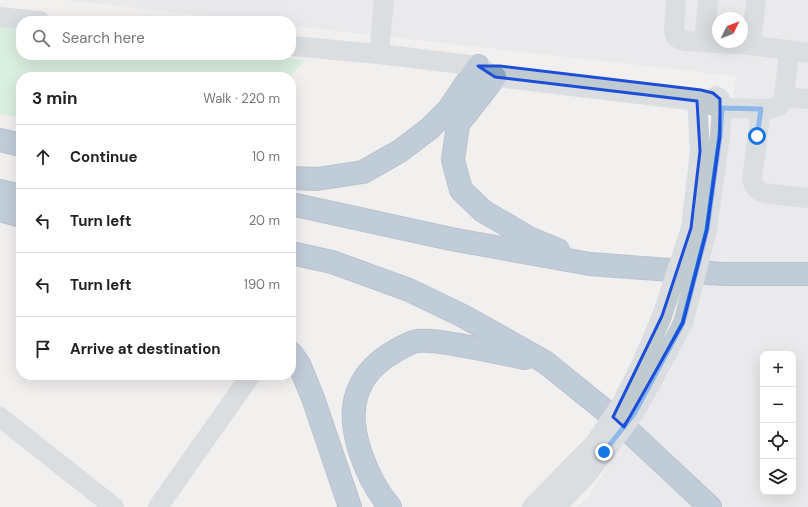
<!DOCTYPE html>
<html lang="en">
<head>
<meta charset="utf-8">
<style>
	:root { --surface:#fff; --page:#f6f6f6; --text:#222; --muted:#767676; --line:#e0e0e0 }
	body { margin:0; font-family:"DM Sans",sans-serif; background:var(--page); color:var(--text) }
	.controls { position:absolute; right:12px; bottom:12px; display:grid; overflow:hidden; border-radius:8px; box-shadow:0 4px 16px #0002 }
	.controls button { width:36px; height:36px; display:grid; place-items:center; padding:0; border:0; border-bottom:1px solid var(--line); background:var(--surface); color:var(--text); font:20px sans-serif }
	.compass { position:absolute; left:712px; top:12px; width:36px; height:36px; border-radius:50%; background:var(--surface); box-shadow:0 4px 16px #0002; rotate:47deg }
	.stop { position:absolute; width:12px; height:12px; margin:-9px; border:3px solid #1677e4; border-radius:50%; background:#fff }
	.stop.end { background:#1677e4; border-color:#fff; box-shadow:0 1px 4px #0008 }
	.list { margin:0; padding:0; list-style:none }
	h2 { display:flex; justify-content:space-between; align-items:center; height:52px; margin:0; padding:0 16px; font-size:17px }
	h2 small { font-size:13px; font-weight:400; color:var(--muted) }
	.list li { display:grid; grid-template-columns:26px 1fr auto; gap:12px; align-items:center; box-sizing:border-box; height:64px; padding:0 16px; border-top:1px solid var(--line) }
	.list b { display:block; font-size:15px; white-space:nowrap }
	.list em { font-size:13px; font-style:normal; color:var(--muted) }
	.icon { flex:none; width:22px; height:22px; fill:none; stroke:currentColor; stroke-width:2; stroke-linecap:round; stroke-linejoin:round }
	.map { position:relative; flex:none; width:808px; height:507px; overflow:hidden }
	.search { position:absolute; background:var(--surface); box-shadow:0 4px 16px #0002; left:16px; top:16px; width:280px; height:44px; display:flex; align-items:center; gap:10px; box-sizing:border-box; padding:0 14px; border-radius:16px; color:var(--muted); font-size:15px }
	.panel { position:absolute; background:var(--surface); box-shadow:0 4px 16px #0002; left:16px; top:72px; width:280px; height:308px; border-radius:16px }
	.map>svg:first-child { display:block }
</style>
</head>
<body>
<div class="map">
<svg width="808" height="507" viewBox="0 0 808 507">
	<rect width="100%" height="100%" fill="#f2efef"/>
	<path fill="#e1e3e7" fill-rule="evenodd" d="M63 0H808V507H577L587 498 670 372 718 223 736 76 291 26V21H250ZM718 18H742V42H718ZM763 354H793V492H763Z"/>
	<path fill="#bdf0cf" d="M0 25 21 28V55H261L306 60 289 77H21V118L0 114Z"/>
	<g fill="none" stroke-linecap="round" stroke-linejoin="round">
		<defs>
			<path id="highway" d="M495 77 458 124 453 160 461 190 483 211 529 238 558 250
				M0 140 21 145
				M291 178 317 179 363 172 400 151 429 129 449 109 478 66
				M0 191 21 196
				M291 204 451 239 590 264 723 274H808
				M0 210 21 216
				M291 253 332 262 409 290 463 316 545 362 618 421 710 507
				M291 353 299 364 313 398 350 507
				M390 507C368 481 345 428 357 394 362 378 374 365 387 356 395 351 407 343 417 341 429 340 442 342 453 344 477 348 501 353 525 358"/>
		</defs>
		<use href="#highway" stroke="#718eaa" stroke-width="24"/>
		<path stroke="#bfcad1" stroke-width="20" d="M676 0 674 31C675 38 678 39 685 41L751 45
			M756 0 751 45 808 53
			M0 17 40 21
			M704 42 708 0
			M291 46 379 54 478 66 495 77 697 101 722 108 761 109 774 108 779 106 784 97 789 51
			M379 54 384 0
			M784 97 808 99
			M761 109 752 180C754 187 757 191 764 193L808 198
			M691 228 700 151 697 101
			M707 230 720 136 722 108 720 99 716 96
			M641 365 662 316
			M656 374 683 323
			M0 417 114 507
			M158 507 251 375
			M532 507 595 443
			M556 507 584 478 604 453"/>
		<use href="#highway" stroke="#86a3bf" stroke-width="22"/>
		<path stroke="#bfcad1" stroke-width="20" d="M662 316 691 228
			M683 323 707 230
			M595 443 622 403 641 365
			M604 453 634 413 656 374"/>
	</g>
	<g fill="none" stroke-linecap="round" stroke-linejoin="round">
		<path stroke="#1677e4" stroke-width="5" d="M604 452 634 414 683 323 707 230 720 136 722 108 761 109 757 136"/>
	</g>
	<path d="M0 0H808V507H0ZM478 66H500L701 90 713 93 720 99V136L707 230 683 323 624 427 613 417 662 316 691 228 700 151 697 101 495 77Z" fill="#f2efef" fill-opacity=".55" fill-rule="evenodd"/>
	<path fill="none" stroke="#1d4ed8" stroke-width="3" stroke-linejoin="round" d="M478 66H500L701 90 713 93 720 99V136L707 230 683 323 624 427 613 417 662 316 691 228 700 151 697 101 495 77Z"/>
</svg>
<div class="controls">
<button>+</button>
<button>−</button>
<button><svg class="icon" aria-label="locate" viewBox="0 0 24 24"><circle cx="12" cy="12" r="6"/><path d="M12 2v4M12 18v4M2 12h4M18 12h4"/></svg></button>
<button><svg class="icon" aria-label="layers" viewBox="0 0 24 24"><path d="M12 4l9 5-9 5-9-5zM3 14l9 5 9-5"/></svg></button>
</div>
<svg class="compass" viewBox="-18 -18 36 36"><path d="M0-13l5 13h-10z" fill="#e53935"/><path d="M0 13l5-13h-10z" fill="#767676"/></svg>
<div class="stop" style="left:757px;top:136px"></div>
<div class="stop end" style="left:604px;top:452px"></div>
<div class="search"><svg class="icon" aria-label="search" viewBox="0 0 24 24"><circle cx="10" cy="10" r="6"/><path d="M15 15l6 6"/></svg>Search here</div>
<section class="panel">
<h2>3 min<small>Walk · 220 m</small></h2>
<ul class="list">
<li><svg class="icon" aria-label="ahead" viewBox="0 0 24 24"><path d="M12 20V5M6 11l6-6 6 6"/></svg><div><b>Continue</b></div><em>10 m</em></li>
<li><svg class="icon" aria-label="left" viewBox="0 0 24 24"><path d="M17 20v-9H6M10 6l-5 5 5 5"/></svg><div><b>Turn left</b></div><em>20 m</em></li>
<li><svg class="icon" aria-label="left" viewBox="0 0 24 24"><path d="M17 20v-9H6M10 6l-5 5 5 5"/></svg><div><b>Turn left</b></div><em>190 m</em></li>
<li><svg class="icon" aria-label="arrive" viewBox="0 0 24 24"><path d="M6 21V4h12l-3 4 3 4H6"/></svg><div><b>Arrive at destination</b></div></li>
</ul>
</section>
</div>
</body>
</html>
